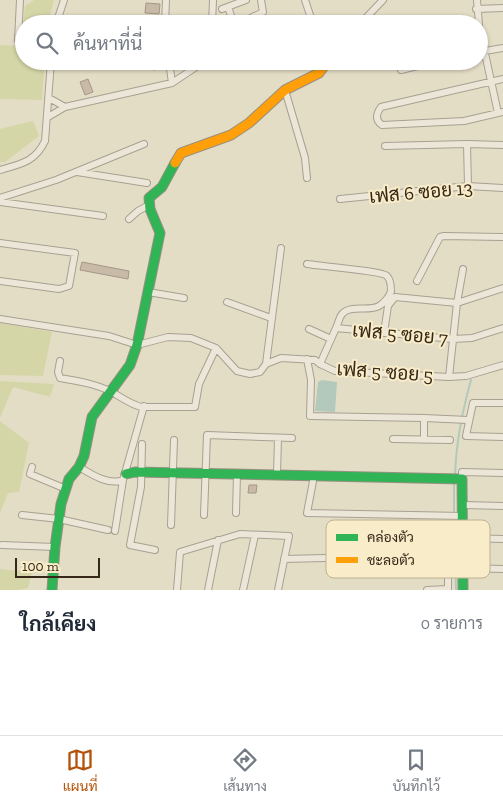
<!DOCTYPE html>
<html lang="th">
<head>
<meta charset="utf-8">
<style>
	:root { --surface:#fff; --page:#f6f6f7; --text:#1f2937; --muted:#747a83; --line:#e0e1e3; --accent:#b45309 }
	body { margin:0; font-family:"Zilla Slab",Sarabun,serif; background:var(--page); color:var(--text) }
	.scale { position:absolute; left:15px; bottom:12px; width:85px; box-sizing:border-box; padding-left:5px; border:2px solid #362819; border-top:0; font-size:14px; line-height:18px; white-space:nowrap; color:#362819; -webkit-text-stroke:4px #f8ecc9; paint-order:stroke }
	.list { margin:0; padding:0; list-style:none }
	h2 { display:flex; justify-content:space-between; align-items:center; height:65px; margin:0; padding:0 20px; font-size:21px }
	h2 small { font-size:16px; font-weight:400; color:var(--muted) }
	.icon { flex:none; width:28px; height:28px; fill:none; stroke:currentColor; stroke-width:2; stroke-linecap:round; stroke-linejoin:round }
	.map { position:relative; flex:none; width:503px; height:590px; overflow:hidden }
	.search { position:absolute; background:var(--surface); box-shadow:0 1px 4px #0004; left:15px; right:15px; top:15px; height:55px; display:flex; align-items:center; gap:12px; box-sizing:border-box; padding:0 18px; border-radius:28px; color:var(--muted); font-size:19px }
	.sheet { height:145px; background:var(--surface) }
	nav { display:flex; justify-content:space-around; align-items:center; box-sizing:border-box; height:70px; border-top:1px solid var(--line); background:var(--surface); font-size:14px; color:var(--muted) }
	nav a { display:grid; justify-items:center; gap:2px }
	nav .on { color:var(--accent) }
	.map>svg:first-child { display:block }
</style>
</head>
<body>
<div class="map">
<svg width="503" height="590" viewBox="0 0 503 590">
	<rect width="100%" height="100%" fill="#e4ddc6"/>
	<path fill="#d4d6a7" d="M34 0H54L48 24H24V61H45L42 100 0 99V45L21 46 25 6Z
		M33 121 39 136 5 162H0V129Z
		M0 323 52 332 43 376 0 375Z
		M0 381 54 384 50 397 13 387 0 418Z
		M0 421 29 443 19 492 8 493 0 513Z
		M0 569 32 572 28 588 19 590H0Z"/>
	<path fill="#b3c9bc" d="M322 380 337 382 335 412 315 411 318 382Z"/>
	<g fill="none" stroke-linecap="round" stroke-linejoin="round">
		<path stroke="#b3c9bc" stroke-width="2" d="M455 476C456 443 462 412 471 380
			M454 513V483
			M454 518 456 590"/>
	</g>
	<path fill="#c8baa7" stroke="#a49786" d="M146 3 160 4 159 14 145 13Z
		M152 61H163L164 68 153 70Z
		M88 79 93 92 85 95 80 82Z
		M82 262 129 271 128 279 80 270Z
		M249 485H257L256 493H248Z"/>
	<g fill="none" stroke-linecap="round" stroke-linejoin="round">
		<defs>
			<path id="street" d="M305 0 313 24
				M477 0 479 24
				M228 7 234 24
				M222 9 246 0
				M476 9 503 8
				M56 24 64 0
				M165 24 166 0
				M212 24 213 0
				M238 24 263 12 261 0
				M360 24 383 0
				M479 26 498 113
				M18 40 20 0
				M479 52 503 48
				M169 61 172 83
				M401 70 438 61
				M503 79 381 107C376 114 375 120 382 125L464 121 503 112
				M285 90 305 158 307 178
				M49 98 65 107
				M48 117 65 107 172 83 205 61
				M467 144 468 186
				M385 146 467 144 503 145
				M0 170C21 164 35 162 45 141L51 61
				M77 172 147 183
				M0 198 56 180 144 144
				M340 199 468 186 503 188
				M0 202 103 216
				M129 219 138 211 149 205
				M0 243 75 253 69 286 59 289 0 281
				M307 264C319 266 382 271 387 276 391 280 391 286 391 291 390 296 384 303 379 306 369 312 351 304 342 314 339 318 338 324 336 328
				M417 281 440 237 444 236 503 237
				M148 292 184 298
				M227 302 271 318
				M0 319 109 336 137 345 168 337 191 338 216 348 237 371 250 374 260 372 266 364 281 358 315 360 320 364 335 371 449 377 466 376 503 365
				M309 329 331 339
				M384 333 388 306 395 297 457 303 503 288
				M307 359 311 380 310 416 424 418V440
				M60 361 58 372 60 378C78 381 96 384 112 392 122 398 130 404 141 407H195L199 384 216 348
				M266 364 281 248
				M320 364 336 328 453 339 472 338 503 328
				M449 377 457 303 463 269
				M503 403H473L466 436 503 437
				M424 418 468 420
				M393 439 450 440
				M142 444 141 487 130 545 155 550
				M32 467 30 474 66 489
				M79 467C91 474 109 486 123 480L144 406
				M277 475 278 438
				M314 476 307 513 463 516
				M462 479V472L503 473
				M463 505 503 506
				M236 513 237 474
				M22 515 59 519 108 530
				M204 515 207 435 292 438
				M171 525 174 440
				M115 531 123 480
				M463 538 503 539
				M2 545 55 547
				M284 559 448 555V590
				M463 568 503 569
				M177 590 180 552 240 534 289 536 278 590
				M208 590 218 540
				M243 590 255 535
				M427 590 448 589"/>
			<path id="fast" d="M126 474 135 472 462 479 463 590
				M52 590 55 547 61 504 69 479 79 467 84 456 92 417 130 365 137 345 160 233 150 209 149 198 162 187 175 163"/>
			<path id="slow" d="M175 163 181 153 231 135 249 123 285 90 319 73 328 61"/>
		</defs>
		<use href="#street" stroke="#a8a091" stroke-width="8"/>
		<use href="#fast" stroke="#989080" stroke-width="11"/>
		<use href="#slow" stroke="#989080" stroke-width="11"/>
		<use href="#street" stroke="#ece6d9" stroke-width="6"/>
		<use href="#fast" stroke="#30b455" stroke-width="9"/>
		<use href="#slow" stroke="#ff9f0a" stroke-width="9"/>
	</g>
	<g text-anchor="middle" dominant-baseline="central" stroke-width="4" stroke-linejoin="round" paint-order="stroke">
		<g font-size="19" fill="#362819" stroke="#f8ecc9">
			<text transform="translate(421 192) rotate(-5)">เฟส 6 ซอย 13</text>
			<text transform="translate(400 334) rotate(5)">เฟส 5 ซอย 7</text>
			<text transform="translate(385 372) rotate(4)">เฟส 5 ซอย 5</text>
		</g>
	</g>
	<rect x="326" y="520" width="164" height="58" rx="8" fill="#f8ecc9" stroke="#beb194" stroke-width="1"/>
	<rect x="336" y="534" width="22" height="7" fill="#30b455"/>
	<rect x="336" y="557" width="22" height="6" fill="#ff9f0a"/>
	<g font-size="14" fill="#362819">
		<text x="367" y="542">คล่องตัว</text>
		<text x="367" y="565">ชะลอตัว</text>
	</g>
</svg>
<div class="scale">100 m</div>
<div class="search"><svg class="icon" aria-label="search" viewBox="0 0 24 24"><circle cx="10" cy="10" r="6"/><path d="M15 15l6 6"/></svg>ค้นหาที่นี่</div>
</div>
<section class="sheet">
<h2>ใกล้เคียง<small>0 รายการ</small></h2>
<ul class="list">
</ul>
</section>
<nav>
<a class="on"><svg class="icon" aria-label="map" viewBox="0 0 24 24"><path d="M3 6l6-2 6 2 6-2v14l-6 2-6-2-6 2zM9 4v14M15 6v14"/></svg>แผนที่</a>
<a><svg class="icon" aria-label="directions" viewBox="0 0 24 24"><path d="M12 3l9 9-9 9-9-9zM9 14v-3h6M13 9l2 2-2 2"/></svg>เส้นทาง</a>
<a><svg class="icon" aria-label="saved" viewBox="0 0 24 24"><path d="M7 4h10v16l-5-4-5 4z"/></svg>บันทึกไว้</a>
</nav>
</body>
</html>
